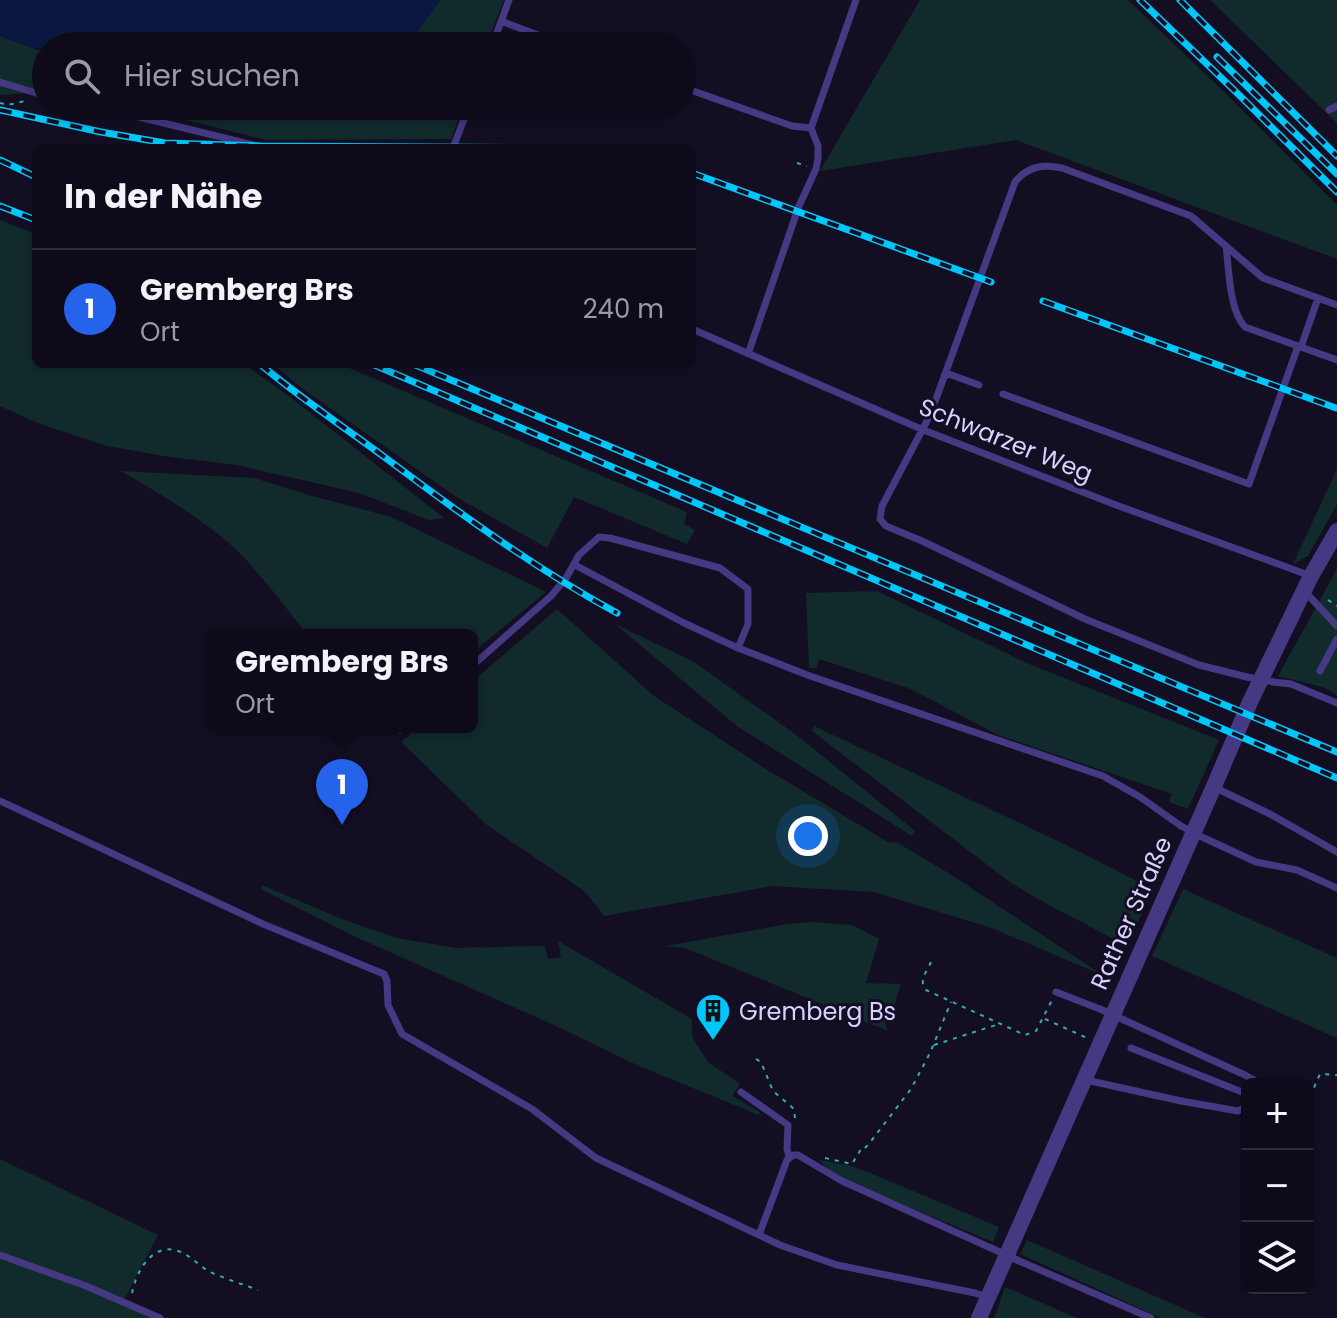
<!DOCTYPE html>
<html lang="de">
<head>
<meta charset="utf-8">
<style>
	:root { --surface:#0f0a1a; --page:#181323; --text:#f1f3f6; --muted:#9b9aa2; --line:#2f2b39; --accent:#2563eb }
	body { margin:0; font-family:Poppins,sans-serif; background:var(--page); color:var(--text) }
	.controls { position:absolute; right:24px; bottom:24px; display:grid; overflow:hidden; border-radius:12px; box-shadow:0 4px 12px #0003 }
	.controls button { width:72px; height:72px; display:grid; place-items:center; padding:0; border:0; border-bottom:2px solid var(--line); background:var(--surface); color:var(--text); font:40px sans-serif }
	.you { position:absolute; left:808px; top:836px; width:28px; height:28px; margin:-20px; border:6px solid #fff; border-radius:50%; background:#1a73e8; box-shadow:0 0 0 12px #1a73e833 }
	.badge { display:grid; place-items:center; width:52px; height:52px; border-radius:50%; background:var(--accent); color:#fff; font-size:26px; font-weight:700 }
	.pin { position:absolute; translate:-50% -66px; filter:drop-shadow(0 2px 4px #0008) }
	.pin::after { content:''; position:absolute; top:42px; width:28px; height:24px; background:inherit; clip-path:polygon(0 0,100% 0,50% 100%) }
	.popup { position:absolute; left:206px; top:629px; width:272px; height:104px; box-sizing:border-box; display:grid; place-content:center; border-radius:12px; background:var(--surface); filter:drop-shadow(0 2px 6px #0005); font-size:26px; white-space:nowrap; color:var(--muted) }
	.popup b { font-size:30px; color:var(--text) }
	.popup::after { content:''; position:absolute; left:50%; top:100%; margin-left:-16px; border:16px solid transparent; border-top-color:var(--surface) }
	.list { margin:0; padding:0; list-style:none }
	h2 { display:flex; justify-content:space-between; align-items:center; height:104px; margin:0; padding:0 32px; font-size:34px }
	h2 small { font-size:26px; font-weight:400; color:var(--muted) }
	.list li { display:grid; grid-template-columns:52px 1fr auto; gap:24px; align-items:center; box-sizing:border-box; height:120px; padding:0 32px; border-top:2px solid var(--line) }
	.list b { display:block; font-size:30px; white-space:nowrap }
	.list p { margin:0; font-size:26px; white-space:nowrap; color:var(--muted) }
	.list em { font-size:26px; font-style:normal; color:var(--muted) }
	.icon { flex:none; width:44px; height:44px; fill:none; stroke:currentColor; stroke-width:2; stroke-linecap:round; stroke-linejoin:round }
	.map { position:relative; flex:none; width:1337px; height:1318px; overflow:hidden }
	.search { position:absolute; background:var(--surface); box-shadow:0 4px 12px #0003; left:32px; top:32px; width:664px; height:88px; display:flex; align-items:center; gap:20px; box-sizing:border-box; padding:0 28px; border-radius:44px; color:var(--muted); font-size:30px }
	.panel { position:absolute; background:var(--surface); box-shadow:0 4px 12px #0003; left:32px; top:144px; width:664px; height:224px; border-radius:12px }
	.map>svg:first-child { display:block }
</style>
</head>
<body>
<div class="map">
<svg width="1337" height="1318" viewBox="0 0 1337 1318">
	<rect width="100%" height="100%" fill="#140e23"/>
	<path fill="#112b2d" d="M440 0H504L486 46H407Z
		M920 0H1128L1223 91 1337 205V259L1016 140 820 171Z
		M1210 0H1337V123Z
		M0 36 38 50 46 49V92L0 95Z
		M128 106H463L451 139 266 140Z
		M0 220 36 234V364H244L290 397 444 518 429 520 359 493 237 465 170 457 107 446 40 424 0 406Z
		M272 364H340L687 512 684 524 695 530 687 544 574 497 547 548 458 498 307 392Z
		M1337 469V504L1308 556 1293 564Z
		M121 471 254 478 309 495 391 517 546 592 472 653V635H308C283 605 259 570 230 544 197 515 158 493 121 471Z
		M1337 569V695L1323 687 1278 676Z
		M877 591 1029 664 1219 740 1188 809 1169 802 1172 794 998 735 911 689 819 659 817 668H809L806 593Z
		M557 609 654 696 766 769 888 842 898 843 950 874 1104 976 992 928 874 892 772 886 604 916 588 895 580 888 487 825 401 742 419 727H472V682Z
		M615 624 694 662 799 737 915 831 912 836 737 726Z
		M814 726 1062 843 1153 889 1127 946 1047 904 1011 883 812 731Z
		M262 885 344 920 397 938 455 948 545 946 548 959 561 957 558 941 692 1019V1037L708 1062 740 1084 732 1096 760 1112 759 1115 639 1066 554 1025 356 937 261 889Z
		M1183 889 1337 958V1038L1152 956Z
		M814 922 852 925 879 939 866 983 901 984 894 1006 885 1023 888 1031 685 948 666 946 787 924Z
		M0 1159 158 1235 122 1304 152 1318H0Z
		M819 1160 848 1165 870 1173 999 1227 993 1242 861 1187C846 1180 830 1173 819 1160Z
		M1027 1240 1205 1318H1161L1020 1254Z
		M1005 1287 1077 1318H994Z"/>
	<path fill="#0a1841" d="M0 0H440L407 46H46V49L43 51 0 36Z"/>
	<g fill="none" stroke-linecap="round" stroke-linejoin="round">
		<path stroke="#2eafb5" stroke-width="2" stroke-dasharray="4 6" stroke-linecap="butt" d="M0 103 8 105 25 101
			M797 163 807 166
			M1328 600 1337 606
			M931 962C927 971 918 981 926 990L1025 1035 1036 1031 1052 1000
			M1045 1019 1087 1038
			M934 1045 996 1025
			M756 1059 761 1062 773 1091 794 1109 795 1118
			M1263 1081 1284 1084
			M1307 1091 1312 1092 1320 1074 1337 1075
			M825 1158 852 1164 861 1149 863 1150 868 1145 911 1089 930 1053 951 1002
			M132 1293C136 1272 152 1242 178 1251 190 1255 199 1266 210 1272 226 1279 242 1284 258 1290"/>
		<path stroke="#443982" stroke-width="7" d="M501 21 567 46
			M492 46 509 0
			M0 82 46 96
			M682 87 792 126 811 128 856 0
			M82 106 139 117 266 148
			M1329 110 1337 106
			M453 148 469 106
			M1226 246C1229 268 1229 311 1245 327L1337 360
			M692 329 921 429 1116 505 1311 576
			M1301 347 1318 298
			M748 354 799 206 816 169 818 158V146L811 128
			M946 373 979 385
			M1003 394 1249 484 1298 346
			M575 565 684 623 738 648 810 676 1103 776 1140 797 1181 826
			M1304 594 1310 597 1337 626
			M472 666 551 596 566 578 579 555 599 537 610 538 720 568 748 589V624L738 648
			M1320 671 1337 639
			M1247 677 1199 665 1085 619 922 541 886 526 880 519 882 506 928 419 936 399 1015 182C1028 166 1043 164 1062 168L1191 216 1263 278 1337 305
			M1273 682 1291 684 1337 703
			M400 730 403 727
			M1216 785 1222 791 1270 814 1337 852
			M0 801 263 924 384 974 387 981 388 1005 402 1034 532 1109 596 1158 780 1245 837 1265 975 1293 987 1297
			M1204 838 1256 862 1297 870 1337 888
			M1056 992 1100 1009
			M1124 1020 1245 1075 1254 1080V1084
			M1131 1048 1247 1094
			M1086 1080 1181 1101 1238 1111 1247 1106
			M741 1092 788 1125 787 1149 789 1157
			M759 1235 787 1160 793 1155H798L842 1181 991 1248
			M0 1255 86 1286 160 1318
			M1017 1260 1151 1318"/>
		<path stroke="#443982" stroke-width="16" d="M979 1318 1215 784 1250 702 1311 576 1337 531"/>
		<defs>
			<path id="rail" d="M1140 0 1235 91 1337 192
				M1180 0 1337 156
				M1217 57 1337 174
				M0 110 101 132 165 143 261 146 582 148
				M0 160 36 177
				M692 173 991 282
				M0 206 36 220
				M1043 301 1336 408
				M260 364C299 397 341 425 383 456 458 512 534 568 617 613
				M372 364 1337 778
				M413 364 1337 752"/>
		</defs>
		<use href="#rail" stroke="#00c7fb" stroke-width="7"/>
		<use href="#rail" stroke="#140e23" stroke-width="4" stroke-dasharray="12" stroke-linecap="butt"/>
		<path stroke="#443982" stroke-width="7" d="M1247 677 1273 682
			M1181 826 1204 838
			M1100 1009 1124 1020
			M991 1248 1017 1260"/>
	</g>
	<defs>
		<symbol id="building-pin" viewBox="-11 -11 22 30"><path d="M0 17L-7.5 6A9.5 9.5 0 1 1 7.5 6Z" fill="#00c7fb" stroke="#140e23"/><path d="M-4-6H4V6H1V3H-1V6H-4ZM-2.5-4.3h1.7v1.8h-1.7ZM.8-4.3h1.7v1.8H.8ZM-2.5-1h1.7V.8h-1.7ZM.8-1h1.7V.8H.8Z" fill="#111"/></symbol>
	</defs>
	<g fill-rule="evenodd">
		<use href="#building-pin" x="693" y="991" width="40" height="54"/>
	</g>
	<g text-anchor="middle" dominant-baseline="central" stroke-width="6" stroke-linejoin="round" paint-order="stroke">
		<g font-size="24" fill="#dbd0ff" stroke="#140e23">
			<text transform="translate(1006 440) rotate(22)">Schwarzer Weg</text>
			<text transform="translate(1131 913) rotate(-66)">Rather Straße</text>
		</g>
		<g font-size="24" fill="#dbd0ff" stroke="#140e23" text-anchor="start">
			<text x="739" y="1011">Gremberg Bs</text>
		</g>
	</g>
</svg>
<div class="controls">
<button>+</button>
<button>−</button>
<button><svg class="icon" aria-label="layers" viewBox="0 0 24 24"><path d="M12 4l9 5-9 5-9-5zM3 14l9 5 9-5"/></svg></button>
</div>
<div class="you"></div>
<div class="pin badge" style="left:342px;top:825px">1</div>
<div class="popup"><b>Gremberg Brs</b>Ort</div>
<div class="search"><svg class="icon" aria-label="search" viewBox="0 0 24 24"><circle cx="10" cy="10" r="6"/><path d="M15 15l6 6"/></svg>Hier suchen</div>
<section class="panel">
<h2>In der Nähe<small></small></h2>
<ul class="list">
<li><span class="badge">1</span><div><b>Gremberg Brs</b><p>Ort</p></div><em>240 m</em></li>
</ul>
</section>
</div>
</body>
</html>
